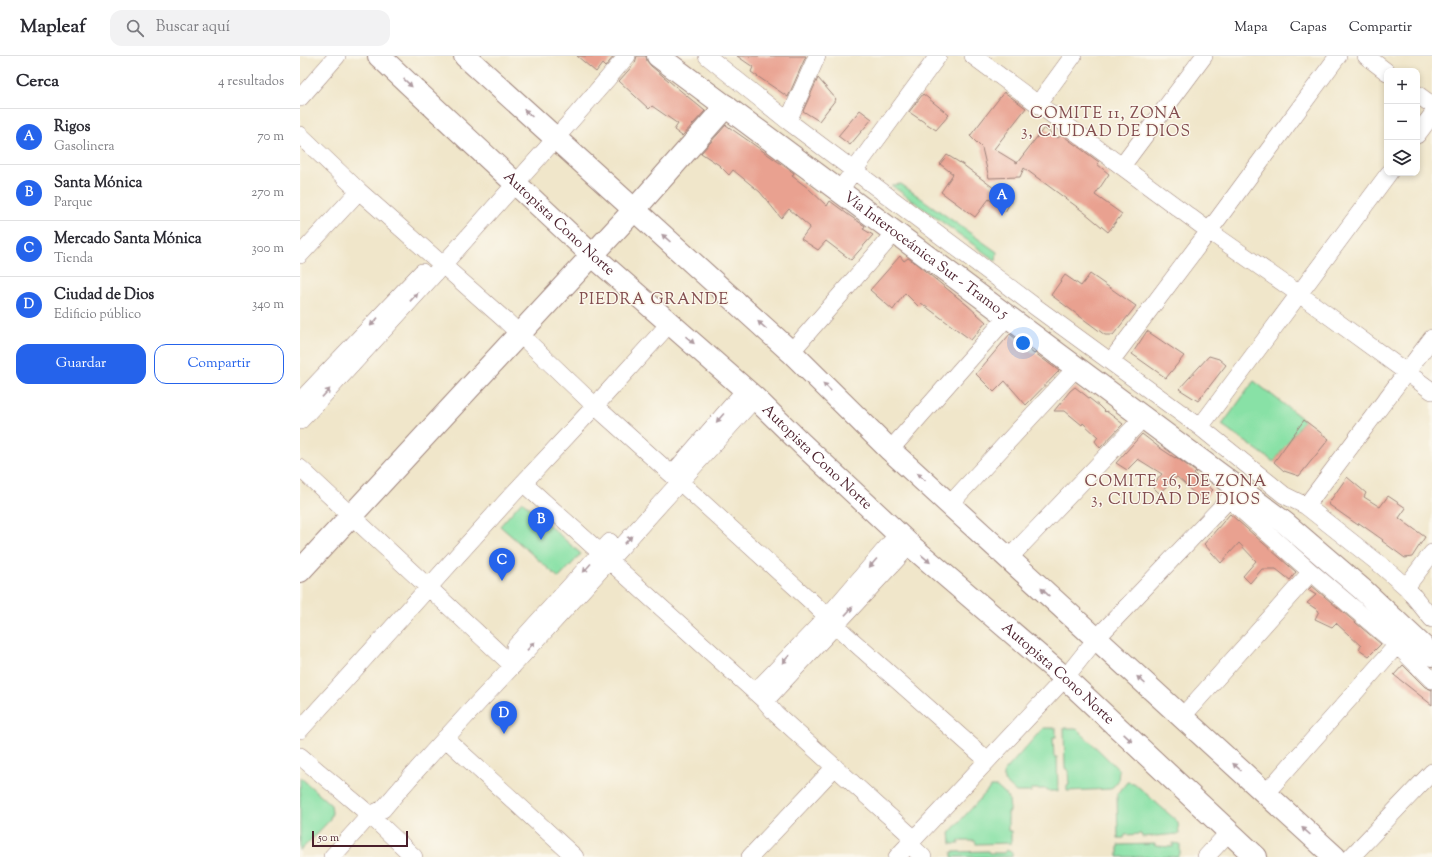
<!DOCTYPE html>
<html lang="es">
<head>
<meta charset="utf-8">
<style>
	:root { --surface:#fff; --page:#f2f2f3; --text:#2b2b33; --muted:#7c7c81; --line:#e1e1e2; --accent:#2563eb }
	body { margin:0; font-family:"Sorts Mill Goudy",serif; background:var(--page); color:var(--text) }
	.controls { position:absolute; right:12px; top:12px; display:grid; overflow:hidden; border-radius:8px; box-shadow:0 2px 6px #0003 }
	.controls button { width:36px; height:36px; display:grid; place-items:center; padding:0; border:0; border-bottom:1px solid var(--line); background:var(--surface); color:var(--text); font:20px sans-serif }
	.scale { position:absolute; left:12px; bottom:10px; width:96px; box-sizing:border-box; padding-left:4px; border:2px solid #4a1f2b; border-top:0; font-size:11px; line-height:14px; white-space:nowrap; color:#4a1f2b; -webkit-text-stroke:3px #fbf7ec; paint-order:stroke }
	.you { position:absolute; left:723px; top:287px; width:14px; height:14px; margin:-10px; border:3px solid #fff; border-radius:50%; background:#1a73e8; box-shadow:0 0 0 6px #1a73e833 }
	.badge { display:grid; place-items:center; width:26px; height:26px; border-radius:50%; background:var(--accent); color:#fff; font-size:13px; font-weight:700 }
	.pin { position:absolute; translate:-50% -33px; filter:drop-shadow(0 1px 2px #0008) }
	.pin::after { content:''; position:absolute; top:21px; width:14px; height:12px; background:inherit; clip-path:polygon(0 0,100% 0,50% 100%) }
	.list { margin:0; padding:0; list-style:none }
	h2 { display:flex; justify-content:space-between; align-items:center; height:52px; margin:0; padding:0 16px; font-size:17px }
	h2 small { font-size:13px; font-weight:400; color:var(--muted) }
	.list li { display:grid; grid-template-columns:26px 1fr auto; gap:12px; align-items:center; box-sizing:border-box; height:56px; padding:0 16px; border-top:1px solid var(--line) }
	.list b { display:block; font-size:15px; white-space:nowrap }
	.list p { margin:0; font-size:13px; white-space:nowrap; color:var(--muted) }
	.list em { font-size:13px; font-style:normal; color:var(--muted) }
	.actions { display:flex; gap:8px; padding:12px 16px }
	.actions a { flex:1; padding:9px 0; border:1px solid var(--accent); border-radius:12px; text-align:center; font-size:14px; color:var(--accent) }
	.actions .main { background:var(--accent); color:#fff }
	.icon { flex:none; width:22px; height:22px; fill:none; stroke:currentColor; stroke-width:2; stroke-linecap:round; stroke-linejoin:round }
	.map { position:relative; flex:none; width:1132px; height:801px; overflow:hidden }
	header { display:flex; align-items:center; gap:24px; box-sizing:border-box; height:56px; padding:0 20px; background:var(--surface); border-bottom:1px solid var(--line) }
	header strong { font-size:19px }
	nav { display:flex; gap:22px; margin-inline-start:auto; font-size:14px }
	.search { width:280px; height:36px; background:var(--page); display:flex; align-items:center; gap:10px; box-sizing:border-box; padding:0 14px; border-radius:12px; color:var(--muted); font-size:15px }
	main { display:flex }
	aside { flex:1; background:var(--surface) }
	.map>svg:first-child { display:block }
</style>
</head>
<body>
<header>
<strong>Mapleaf</strong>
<div class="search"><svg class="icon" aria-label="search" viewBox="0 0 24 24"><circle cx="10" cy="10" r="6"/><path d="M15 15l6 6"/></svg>Buscar aquí</div>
<nav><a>Mapa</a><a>Capas</a><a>Compartir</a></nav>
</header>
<main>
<aside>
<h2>Cerca<small>4 resultados</small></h2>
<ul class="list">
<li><span class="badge">A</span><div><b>Rigos</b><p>Gasolinera</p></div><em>70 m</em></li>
<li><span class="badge">B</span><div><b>Santa Mónica</b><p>Parque</p></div><em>270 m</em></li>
<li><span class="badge">C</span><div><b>Mercado Santa Mónica</b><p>Tienda</p></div><em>300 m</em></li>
<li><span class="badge">D</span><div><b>Ciudad de Dios</b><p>Edificio público</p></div><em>340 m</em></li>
</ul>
<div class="actions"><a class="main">Guardar</a><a>Compartir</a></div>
</aside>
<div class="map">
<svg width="1132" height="801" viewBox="0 0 1132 801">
	<rect width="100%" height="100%" fill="#fbf7ec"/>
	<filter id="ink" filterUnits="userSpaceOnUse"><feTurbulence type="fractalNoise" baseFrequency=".025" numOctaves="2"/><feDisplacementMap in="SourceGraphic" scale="8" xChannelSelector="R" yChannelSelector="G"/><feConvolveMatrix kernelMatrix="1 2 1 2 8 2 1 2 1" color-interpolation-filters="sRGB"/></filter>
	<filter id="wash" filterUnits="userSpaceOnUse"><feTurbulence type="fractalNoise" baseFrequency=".012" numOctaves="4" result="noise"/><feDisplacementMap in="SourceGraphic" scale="16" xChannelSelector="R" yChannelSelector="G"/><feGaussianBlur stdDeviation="0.9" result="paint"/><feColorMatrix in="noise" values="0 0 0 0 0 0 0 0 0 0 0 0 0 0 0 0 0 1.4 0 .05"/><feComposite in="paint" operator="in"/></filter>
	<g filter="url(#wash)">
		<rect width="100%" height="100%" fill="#f0e6ca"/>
		<path fill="#88e1a6" stroke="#698068" d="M601 128 697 196 696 205 591 129Z
			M954 325 1004 364 974 406 922 369Z
			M222 445 281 498 259 522 200 470Z
			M743 672H756V681H753L754 701H757L758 735H747V733H731V736H716L704 725V716Z
			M776 672 819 714 818 725 811 733 767 735V730L769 729 768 713H765L764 672Z
			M0 721 31 749 32 757 29 765 0 795Z
			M827 726 834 727 878 766 879 778 842 781 841 778 825 779 824 782H818L817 739Z
			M691 731H697L709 742 710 756H708V775H711V787L676 788 675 785H659V788H651L650 776Z
			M873 787 880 788V798L878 801H818V789L855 788V790L873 791Z
			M709 794 712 796V801H652V796L688 795 689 797H705V795Z"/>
		<g id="blocks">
			<path fill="#e9a190" d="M277 0H314L305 11 302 8 296 16Z
				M337 0H346L347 5 351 10 405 55 382 80 374 74 378 68 352 50 349 53 319 25 335 7Z
				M437 0H506L488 41 451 16 453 11Z
				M518 22 536 43 519 65 503 55Z
				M704 36 726 52 694 93 717 107 744 72 758 82 762 79 799 106 797 108 809 118 795 139 822 158 808 176 784 156 724 112 720 121 689 122 682 92 670 80Z
				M623 38 649 59 636 74 609 56Z
				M560 54 572 63 550 89 538 80Z
				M426 69 494 117 492 120 508 132 527 150 530 145 550 160 565 170 563 173 573 179 551 204 526 185 518 194 501 183 510 171 489 153 481 162 460 136 433 114 429 119 419 109 401 97Z
				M647 99 662 108 711 145 705 156 689 143 675 161 641 136 653 118 640 108Z
				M600 200 604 205 608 202 614 206 667 249 686 266 671 284 621 247 618 250 605 237 593 254 570 234Z
				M790 218 836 250 813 279H805L751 239 765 219 781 230Z
				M847 275 884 300 866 322 832 298Z
				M710 278 734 298 735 297 759 315 726 349 705 325 694 336 676 318Z
				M909 300 919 303 926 309 898 345 879 333Z
				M775 331 799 350 805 356 806 355 823 368 800 392 795 385 798 381 783 367 782 369 765 355H754L770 335Z
				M1004 364 1029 383 999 420 984 415 974 406Z
				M842 378 860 392 875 402 876 401 896 416 894 418 913 434 901 445 885 428 877 421 859 437 852 430 862 418 838 403 827 414 816 407Z
				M1047 421 1066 437 1064 441 1080 451 1088 440 1106 452 1099 462 1125 481 1112 501 1105 502 1082 485 1083 484 1059 467 1058 469 1028 448Z
				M930 458 996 516 990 524 976 513H962L950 527 943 520 956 505 939 487 921 507 904 488Z
				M1012 530 1081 588 1069 600 1059 593 1061 590 1036 567 1032 571 1015 563 1019 555 1007 547 1016 539 1008 534Z
				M1103 609 1125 631 1132 634V649L1094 619Z"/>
		</g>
	</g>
	<g filter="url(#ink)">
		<use href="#blocks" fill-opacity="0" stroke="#9d827a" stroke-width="1"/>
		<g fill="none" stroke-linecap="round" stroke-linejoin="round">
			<defs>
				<path id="minor" d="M407 0 488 65 737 252 900 371 984 439 1006 450 1082 510 1106 531 1132 563
					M673 0 909 175 999 238 1132 335
					M1066 0 1087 16
					M1117 38 1132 49
					M0 42 37 0
					M738 48 773 0
					M488 65 517 0
					M0 79 59 135 206 265 295 350 380 426 514 548 546 579 687 704
					M1117 79 1132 59
					M822 110 904 0
					M539 135 638 0
					M0 199 59 135
					M491 296 595 176
					M811 305 909 175 1038 0
					M0 345 122 216
					M0 365C111 245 221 124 327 0
					M900 371 1089 117
					M590 394 708 260
					M0 412 213 610
					M375 415 446 333
					M223 427 455 636 465 645 476 658 609 778V788L623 801
					M929 443 1011 516 1097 589 1132 624
					M650 448 776 312
					M1006 450 1132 282
					M709 502 843 362
					M1106 531 1132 497
					M215 591 310 486
					M455 636 527 561 599 477
					M465 645 610 489
					M882 661 1011 516
					M0 674 212 439 295 350 370 267
					M145 682 275 801
					M0 700 70 759 114 801
					M965 738 1097 589
					M32 801 70 759 83 753C134 692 190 635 244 576 315 499 385 420 455 342
					M450 801 535 711
					M597 801 765 622 796 583 929 443 934 429
					M906 801 929 776
					M1051 801 1132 716"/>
				<g id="major">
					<path id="s1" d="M79 0 292 199 455 342 502 388 610 489 765 622 956 801"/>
					<path d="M165 0 491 296 590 394 1035 801"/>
					<path d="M0 515 335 153 426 50"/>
				</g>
				<g id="highway">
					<path id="s2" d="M358 0 985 467 1063 534 1132 599"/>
				</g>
			</defs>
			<use href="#minor" stroke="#9d827a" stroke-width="18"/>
			<use href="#major" stroke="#9d827a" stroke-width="24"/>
			<use href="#highway" stroke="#9d827a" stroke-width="24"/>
			<use href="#minor" stroke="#fff" stroke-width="17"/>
			<use href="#major" stroke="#fff" stroke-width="22"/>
			<use href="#highway" stroke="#fff" stroke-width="22"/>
		</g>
		<defs><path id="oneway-solid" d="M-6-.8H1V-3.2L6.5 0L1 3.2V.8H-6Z"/></defs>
		<g fill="#ae9aa0">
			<use href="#oneway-solid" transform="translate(108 27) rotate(43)"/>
			<use href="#oneway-solid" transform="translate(228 57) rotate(-138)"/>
			<use href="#oneway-solid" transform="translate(366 182) rotate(-138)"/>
			<use href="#oneway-solid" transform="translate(114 241) rotate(-47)"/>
			<use href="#oneway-solid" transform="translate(74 266) rotate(133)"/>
			<use href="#oneway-solid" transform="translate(462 269) rotate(-138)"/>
			<use href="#oneway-solid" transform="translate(390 284) rotate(41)"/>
			<use href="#oneway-solid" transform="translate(527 331) rotate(-135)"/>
			<use href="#oneway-solid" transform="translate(26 337) rotate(-47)"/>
			<use href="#oneway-solid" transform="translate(420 362) rotate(131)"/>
			<use href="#oneway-solid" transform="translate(621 421) rotate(-138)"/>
			<use href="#oneway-solid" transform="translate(328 484) rotate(-47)"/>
			<use href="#oneway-solid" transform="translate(626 503) rotate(41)"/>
			<use href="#oneway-solid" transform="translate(573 507) rotate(131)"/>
			<use href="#oneway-solid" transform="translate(287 512) rotate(132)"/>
			<use href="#oneway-solid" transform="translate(745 536) rotate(-137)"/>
			<use href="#oneway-solid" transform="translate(549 555) rotate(-47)"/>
			<use href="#oneway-solid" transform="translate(231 590) rotate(-47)"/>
			<use href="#oneway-solid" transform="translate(486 603) rotate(133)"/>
			<use href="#oneway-solid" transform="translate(841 624) rotate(-138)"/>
			<use href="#oneway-solid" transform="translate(828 682) rotate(43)"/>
			<use href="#oneway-solid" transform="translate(937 711) rotate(-138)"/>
			<use href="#oneway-solid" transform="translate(1006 775) rotate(-138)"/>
		</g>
	</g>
	<g text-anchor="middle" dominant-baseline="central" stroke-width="3" stroke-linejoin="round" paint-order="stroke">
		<g font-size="15" fill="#4a1f2b" stroke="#fbf7ec">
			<text stroke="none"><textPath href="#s1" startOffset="246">Autopista Cono Norte</textPath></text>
			<text stroke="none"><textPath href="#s2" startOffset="334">Vía Interoceánica Sur - Tramo 5</textPath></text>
			<text stroke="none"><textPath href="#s1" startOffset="594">Autopista Cono Norte</textPath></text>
			<text stroke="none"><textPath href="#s1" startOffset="918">Autopista Cono Norte</textPath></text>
		</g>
		<g font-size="16" letter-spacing="1" fill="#824c4e" stroke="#fbf7ec">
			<text x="806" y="58">COMITE 11, ZONA<tspan x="806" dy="18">3, CIUDAD DE DIOS</tspan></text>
			<text x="354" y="244">PIEDRA GRANDE</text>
			<text x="876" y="426">COMITE 16, DE ZONA<tspan x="876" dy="18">3, CIUDAD DE DIOS</tspan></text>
		</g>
	</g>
</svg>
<div class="controls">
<button>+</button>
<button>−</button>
<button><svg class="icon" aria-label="layers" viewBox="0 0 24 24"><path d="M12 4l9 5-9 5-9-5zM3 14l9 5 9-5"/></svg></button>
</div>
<div class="scale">50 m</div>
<div class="you"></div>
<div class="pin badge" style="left:702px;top:160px">A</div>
<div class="pin badge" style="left:241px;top:484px">B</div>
<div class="pin badge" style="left:202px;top:525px">C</div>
<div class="pin badge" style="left:204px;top:678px">D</div>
</div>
</main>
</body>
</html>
